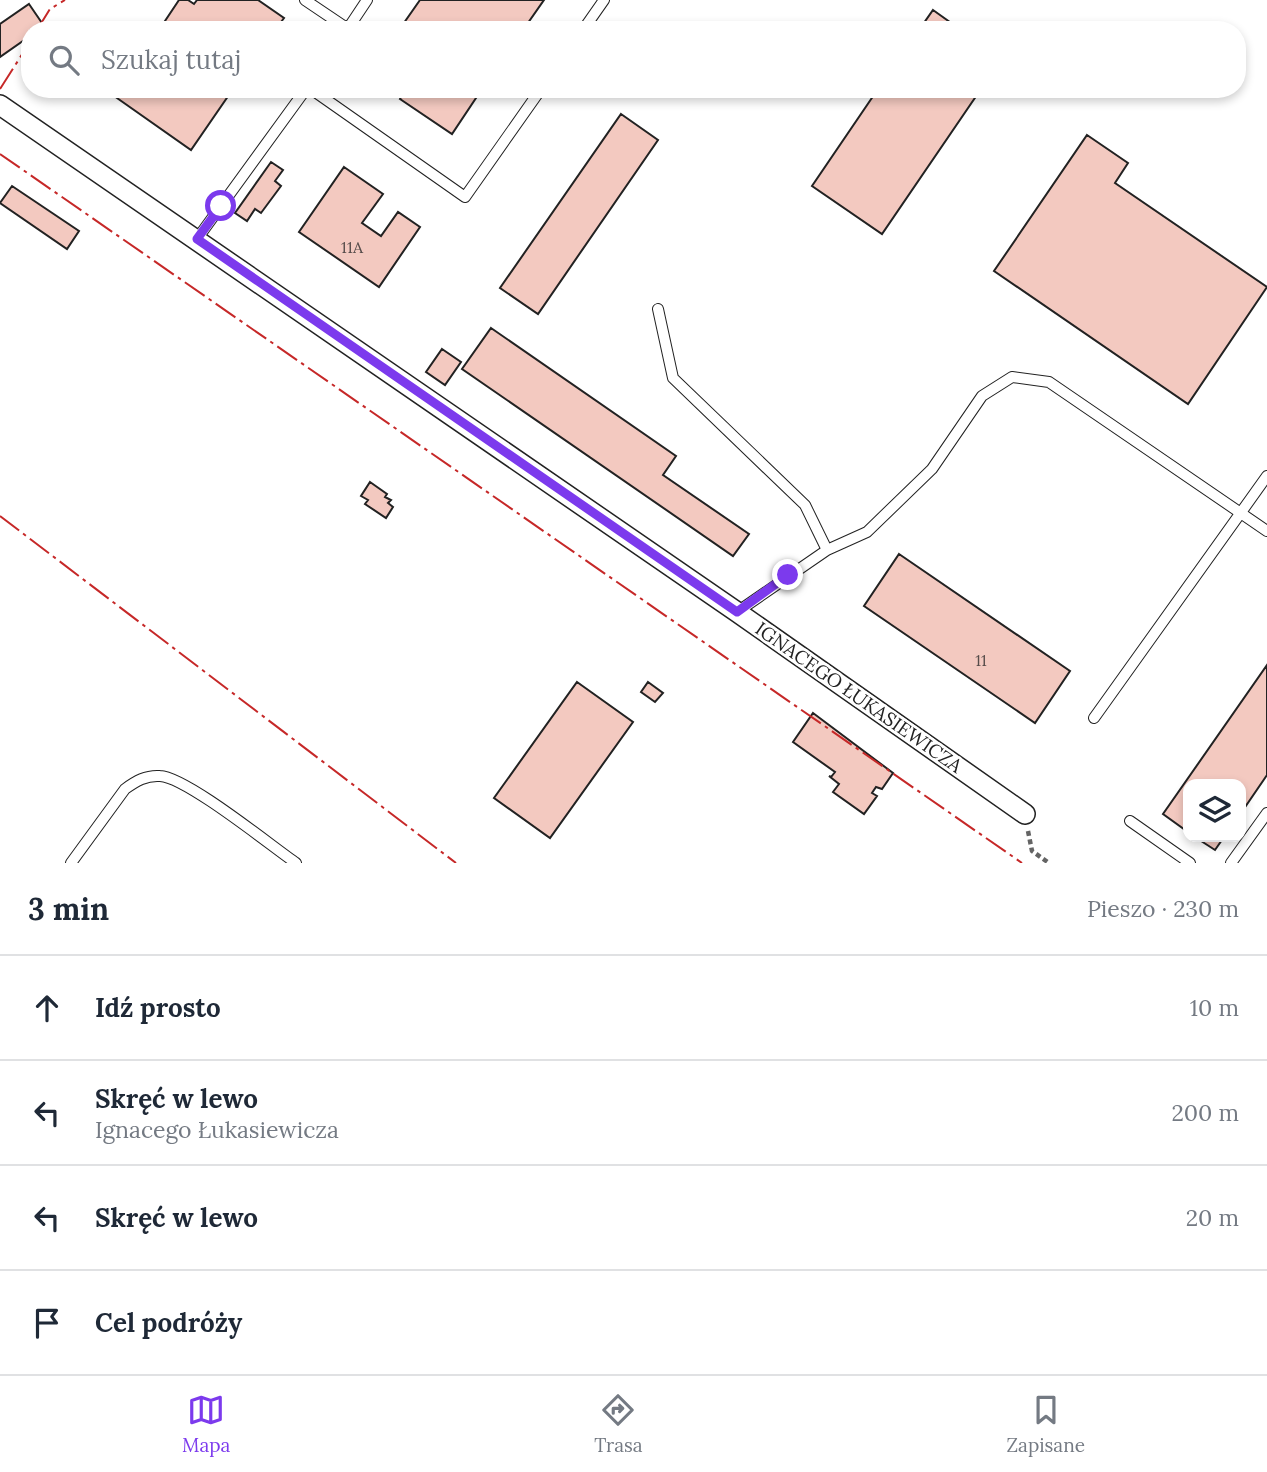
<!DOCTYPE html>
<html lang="pl">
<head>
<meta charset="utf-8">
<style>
	:root { --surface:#fff; --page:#f2f2f3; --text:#1f2937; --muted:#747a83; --line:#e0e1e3; --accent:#7c3aed }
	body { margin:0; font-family:Lora,serif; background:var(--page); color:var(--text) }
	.controls { position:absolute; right:21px; bottom:21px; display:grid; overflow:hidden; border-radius:14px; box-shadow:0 4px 10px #0003 }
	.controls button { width:63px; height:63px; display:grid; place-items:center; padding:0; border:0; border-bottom:2px solid var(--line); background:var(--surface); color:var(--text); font:35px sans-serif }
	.stop { position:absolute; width:21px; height:21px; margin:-16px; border:5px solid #7c3aed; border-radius:50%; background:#fff }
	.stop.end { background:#7c3aed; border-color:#fff; box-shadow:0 2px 7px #0008 }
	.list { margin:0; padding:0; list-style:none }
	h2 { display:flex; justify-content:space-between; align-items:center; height:91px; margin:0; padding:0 28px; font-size:30px }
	h2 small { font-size:23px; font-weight:400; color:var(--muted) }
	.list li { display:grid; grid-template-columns:46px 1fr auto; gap:21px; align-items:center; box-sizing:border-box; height:105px; padding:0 28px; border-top:2px solid var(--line) }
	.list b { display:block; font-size:26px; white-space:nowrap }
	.list p { margin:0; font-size:23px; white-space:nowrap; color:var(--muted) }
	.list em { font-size:23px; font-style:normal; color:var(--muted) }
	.icon { flex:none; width:38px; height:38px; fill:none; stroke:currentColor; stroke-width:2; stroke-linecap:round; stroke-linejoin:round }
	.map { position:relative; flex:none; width:1267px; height:863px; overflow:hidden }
	.search { position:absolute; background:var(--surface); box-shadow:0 4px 10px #0003; left:21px; right:21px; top:21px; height:77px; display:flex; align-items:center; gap:18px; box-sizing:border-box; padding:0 24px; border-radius:28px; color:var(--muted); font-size:26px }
	.sheet { height:511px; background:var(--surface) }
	nav { display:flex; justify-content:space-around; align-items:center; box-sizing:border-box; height:98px; border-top:2px solid var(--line); background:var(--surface); font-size:19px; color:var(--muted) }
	nav a { display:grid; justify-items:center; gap:4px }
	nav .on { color:var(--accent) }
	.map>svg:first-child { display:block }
</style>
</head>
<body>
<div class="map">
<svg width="1267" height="863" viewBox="0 0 1267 863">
	<rect width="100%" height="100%" fill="#fff"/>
	<path fill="#f3c9c0" stroke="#222" stroke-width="2" d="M179 0H188L194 4 197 0H258L284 18 275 30H159Z
		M420 0H544L523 30H399Z
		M29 4 44 26 39 30H30V36L0 57V24Z
		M933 10 961 30H919Z
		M108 89H233L191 150 107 91Z
		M406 89H482L452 134 400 99Z
		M878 89H981L882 234 812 186Z
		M621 114 658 140 538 314 500 288Z
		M1087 135 1128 163 1115 183 1267 287 1188 404 994 271Z
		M271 162 283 170 275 181 281 186 261 213 255 209 247 221 235 213Z
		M344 167 383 194 362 223 381 236 398 212 420 227 379 287 299 232Z
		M12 186 79 231 67 249 0 203Z
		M491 328 676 456 663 475 749 534 733 556 462 369Z
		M442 349 461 362 445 385 426 372Z
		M370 482 387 494 385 497 391 500 388 503 393 507 386 518 365 504 368 500 361 496Z
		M899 554 1070 671 1035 723 864 606Z
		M1267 665V775L1241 813V784H1188V832L1163 814Z
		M577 682 633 722 550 838 494 798Z
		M648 682 663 693 655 702 641 692Z
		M813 713 893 773 882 789 876 787 872 793 877 796 864 814 833 792 839 784 829 776 831 777 835 772 793 742Z
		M1195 837H1224L1215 850Z"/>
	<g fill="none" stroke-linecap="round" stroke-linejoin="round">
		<defs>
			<path id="service" d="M305 0 348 29
				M347 30 367 0
				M583 30 604 0
				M311 89 465 197 541 89
				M197 239 306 89
				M658 309 673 378 805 505 827 550
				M737 612 827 550 867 532 932 469 982 396 1012 377 1049 382 1267 531
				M1094 718 1267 476
				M1130 821 1190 863
				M71 863 125 789C136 781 146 775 160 776 186 777 270 845 296 863
				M1231 863 1267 813"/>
			<path id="minor" d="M0 105 737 612 1025 814"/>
		</defs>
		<use href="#service" stroke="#222" stroke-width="12"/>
		<use href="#minor" stroke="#222" stroke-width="22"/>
		<path stroke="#646464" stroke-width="4.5" stroke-dasharray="5 3.5" stroke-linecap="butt" d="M1028 831 1032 851 1049 863"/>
		<use href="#service" stroke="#fff" stroke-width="10"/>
		<use href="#minor" stroke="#fff" stroke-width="19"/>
		<path stroke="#c62828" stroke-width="2" stroke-dasharray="24 5 3.5 5" stroke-linecap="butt" d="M37 30 50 9 65 0
			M0 89 30 42
			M0 154 1022 863
			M0 516 456 863"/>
	</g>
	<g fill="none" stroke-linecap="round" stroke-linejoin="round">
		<path stroke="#7c3aed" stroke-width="9" d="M221 206 197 239 737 612 788 575"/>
	</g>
	<g text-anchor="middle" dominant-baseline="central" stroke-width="5" stroke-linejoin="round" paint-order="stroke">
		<g font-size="16" fill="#564c4a">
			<text x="352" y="247">11A</text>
			<text x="981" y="660">11</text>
		</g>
		<g font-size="19" fill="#222" stroke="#fff">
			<text transform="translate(859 697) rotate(35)">IGNACEGO ŁUKASIEWICZA</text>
		</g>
	</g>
</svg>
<div class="controls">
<button><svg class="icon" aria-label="layers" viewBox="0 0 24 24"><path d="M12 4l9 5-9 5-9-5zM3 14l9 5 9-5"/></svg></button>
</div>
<div class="stop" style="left:221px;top:206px"></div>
<div class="stop end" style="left:788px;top:575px"></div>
<div class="search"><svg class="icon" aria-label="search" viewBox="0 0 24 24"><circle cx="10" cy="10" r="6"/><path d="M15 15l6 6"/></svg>Szukaj tutaj</div>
</div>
<section class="sheet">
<h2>3 min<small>Pieszo · 230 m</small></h2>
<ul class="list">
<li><svg class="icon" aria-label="ahead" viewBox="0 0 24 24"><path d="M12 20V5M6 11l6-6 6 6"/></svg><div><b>Idź prosto</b></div><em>10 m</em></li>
<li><svg class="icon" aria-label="left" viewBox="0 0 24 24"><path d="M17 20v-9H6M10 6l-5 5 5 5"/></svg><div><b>Skręć w lewo</b><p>Ignacego Łukasiewicza</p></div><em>200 m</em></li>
<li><svg class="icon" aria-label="left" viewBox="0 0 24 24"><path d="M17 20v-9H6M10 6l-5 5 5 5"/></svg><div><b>Skręć w lewo</b></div><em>20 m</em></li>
<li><svg class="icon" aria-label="arrive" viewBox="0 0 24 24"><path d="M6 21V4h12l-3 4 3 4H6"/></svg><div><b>Cel podróży</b></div></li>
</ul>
</section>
<nav>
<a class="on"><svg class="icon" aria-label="map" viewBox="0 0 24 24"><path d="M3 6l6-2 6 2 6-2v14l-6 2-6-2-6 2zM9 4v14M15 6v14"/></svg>Mapa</a>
<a><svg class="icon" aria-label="directions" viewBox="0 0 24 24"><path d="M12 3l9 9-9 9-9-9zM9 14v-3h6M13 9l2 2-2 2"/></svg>Trasa</a>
<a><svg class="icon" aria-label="saved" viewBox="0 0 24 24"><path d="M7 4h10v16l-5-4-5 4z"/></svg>Zapisane</a>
</nav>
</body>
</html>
